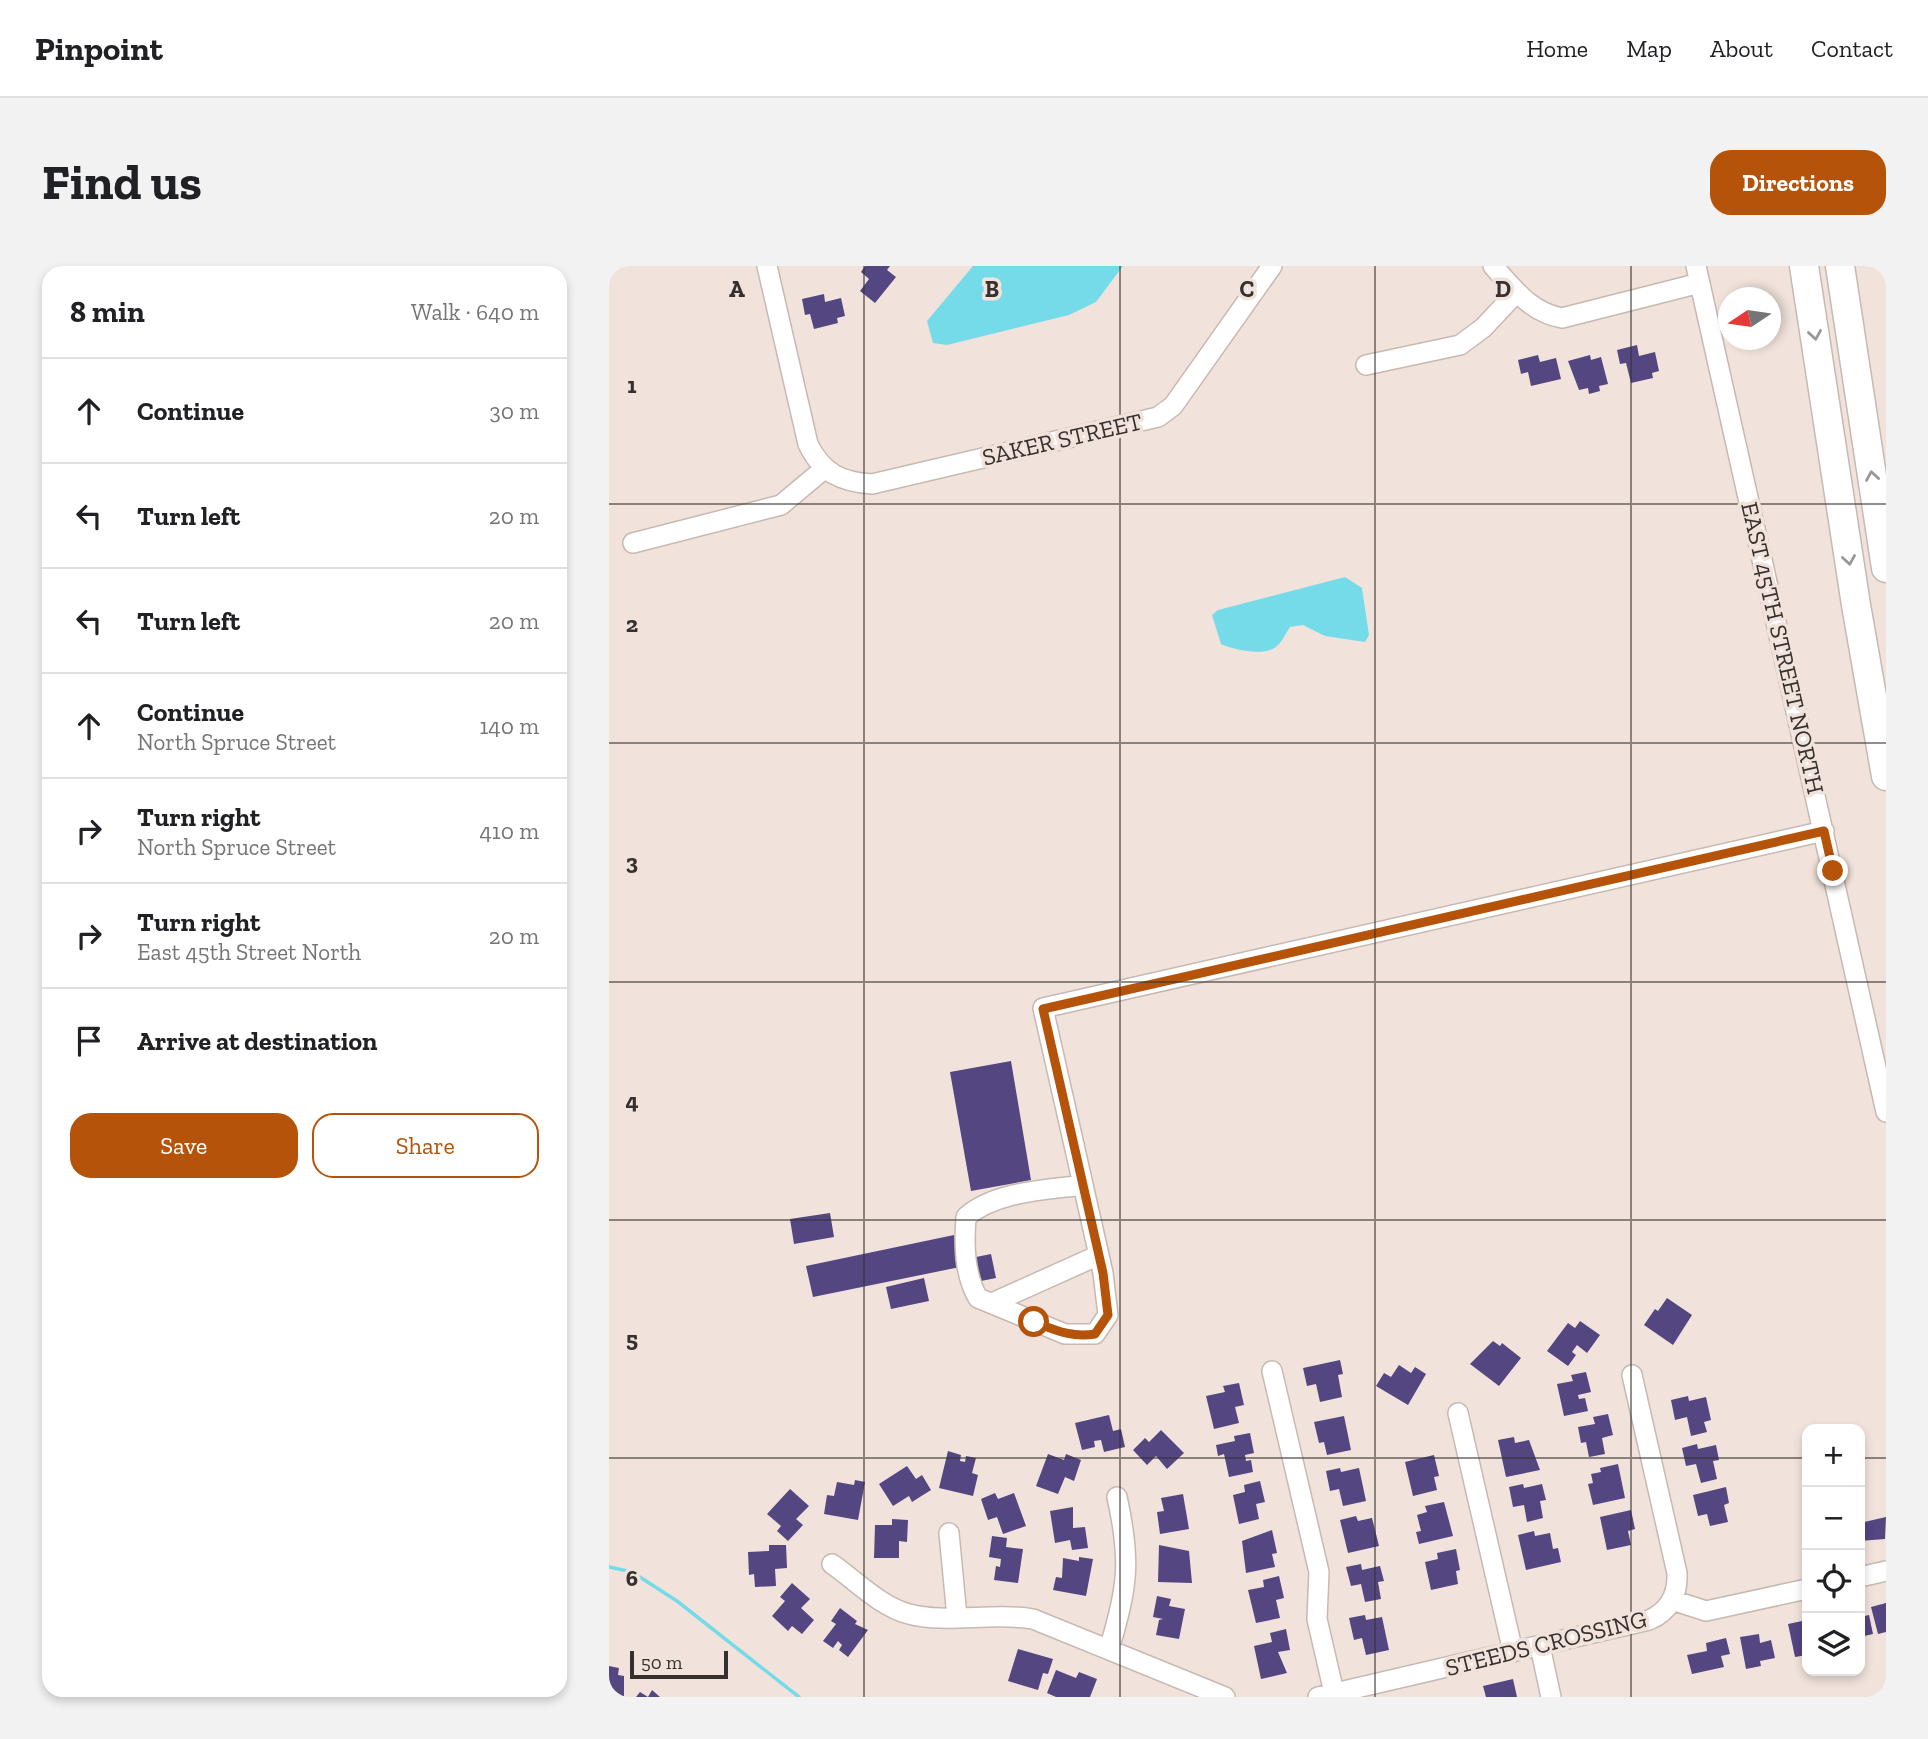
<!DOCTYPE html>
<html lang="en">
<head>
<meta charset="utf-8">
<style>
	:root { --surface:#fff; --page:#f2f2f2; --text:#202124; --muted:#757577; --line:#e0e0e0; --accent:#b45309 }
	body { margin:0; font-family:"Zilla Slab",serif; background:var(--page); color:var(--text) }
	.controls { position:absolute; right:21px; bottom:21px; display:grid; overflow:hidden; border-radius:14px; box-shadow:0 4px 10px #0003 }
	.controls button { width:63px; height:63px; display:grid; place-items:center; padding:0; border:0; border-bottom:2px solid var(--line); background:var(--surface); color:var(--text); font:35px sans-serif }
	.compass { position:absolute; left:1109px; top:21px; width:63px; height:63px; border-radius:50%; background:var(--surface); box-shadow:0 4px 10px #0003; rotate:257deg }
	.scale { position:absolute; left:21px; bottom:18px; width:98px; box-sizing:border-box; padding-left:7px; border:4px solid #36312e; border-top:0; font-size:19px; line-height:24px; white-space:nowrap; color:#36312e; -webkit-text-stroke:5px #f1e3dc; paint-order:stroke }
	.stop { position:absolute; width:21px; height:21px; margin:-16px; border:5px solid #b45309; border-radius:50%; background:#fff }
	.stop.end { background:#b45309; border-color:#fff; box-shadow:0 2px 7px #0008 }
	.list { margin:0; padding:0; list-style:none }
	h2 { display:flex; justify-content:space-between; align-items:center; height:91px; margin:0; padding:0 28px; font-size:30px }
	h2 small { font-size:23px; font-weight:400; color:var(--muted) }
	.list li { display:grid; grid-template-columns:46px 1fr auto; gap:21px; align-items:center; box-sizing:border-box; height:105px; padding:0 28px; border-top:2px solid var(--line) }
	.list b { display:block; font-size:26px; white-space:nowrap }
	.list p { margin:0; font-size:23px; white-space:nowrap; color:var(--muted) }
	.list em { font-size:23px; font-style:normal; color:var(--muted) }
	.actions { display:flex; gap:14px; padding:21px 28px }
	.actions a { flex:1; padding:16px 0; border:2px solid var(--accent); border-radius:21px; text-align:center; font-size:24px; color:var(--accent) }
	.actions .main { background:var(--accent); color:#fff }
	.icon { flex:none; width:38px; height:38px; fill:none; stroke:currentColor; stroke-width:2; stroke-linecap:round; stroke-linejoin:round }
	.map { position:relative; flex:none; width:1277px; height:1431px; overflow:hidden; border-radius:21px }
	header { display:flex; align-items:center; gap:42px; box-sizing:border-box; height:98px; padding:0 35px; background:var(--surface); border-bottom:2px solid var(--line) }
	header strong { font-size:33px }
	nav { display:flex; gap:38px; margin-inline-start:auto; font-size:24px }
	.intro { display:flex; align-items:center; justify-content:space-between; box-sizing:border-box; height:168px; padding:0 42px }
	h1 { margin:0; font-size:49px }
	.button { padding:18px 32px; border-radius:21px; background:var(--accent); color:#fff; font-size:24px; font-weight:700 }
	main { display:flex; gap:42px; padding:0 42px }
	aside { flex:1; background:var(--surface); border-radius:21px; box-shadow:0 4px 10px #0003 }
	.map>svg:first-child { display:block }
</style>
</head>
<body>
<header>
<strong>Pinpoint</strong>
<nav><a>Home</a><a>Map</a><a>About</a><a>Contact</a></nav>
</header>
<div class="intro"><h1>Find us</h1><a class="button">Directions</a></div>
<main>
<aside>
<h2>8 min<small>Walk · 640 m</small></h2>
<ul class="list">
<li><svg class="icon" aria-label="ahead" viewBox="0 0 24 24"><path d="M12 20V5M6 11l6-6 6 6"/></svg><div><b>Continue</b></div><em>30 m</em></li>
<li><svg class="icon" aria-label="left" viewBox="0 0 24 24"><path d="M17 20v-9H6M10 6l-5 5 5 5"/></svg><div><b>Turn left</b></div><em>20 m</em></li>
<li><svg class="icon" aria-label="left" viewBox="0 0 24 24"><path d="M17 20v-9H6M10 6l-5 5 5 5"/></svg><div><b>Turn left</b></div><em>20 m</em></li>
<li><svg class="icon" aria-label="ahead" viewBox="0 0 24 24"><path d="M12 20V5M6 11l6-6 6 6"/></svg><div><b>Continue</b><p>North Spruce Street</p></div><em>140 m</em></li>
<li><svg class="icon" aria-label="right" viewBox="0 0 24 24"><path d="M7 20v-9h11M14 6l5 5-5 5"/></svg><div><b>Turn right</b><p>North Spruce Street</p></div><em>410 m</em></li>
<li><svg class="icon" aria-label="right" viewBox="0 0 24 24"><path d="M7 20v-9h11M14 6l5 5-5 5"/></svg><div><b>Turn right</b><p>East 45th Street North</p></div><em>20 m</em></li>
<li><svg class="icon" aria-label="arrive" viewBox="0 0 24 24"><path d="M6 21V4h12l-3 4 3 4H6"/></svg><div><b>Arrive at destination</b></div></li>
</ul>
<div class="actions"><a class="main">Save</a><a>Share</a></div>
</aside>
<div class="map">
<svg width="1277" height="1431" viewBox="0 0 1277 1431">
	<rect width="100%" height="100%" fill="#f1e3dc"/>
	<path fill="#76dbe9" d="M364 0H514L487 36 460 49 338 79 324 77 318 55Z
		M736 311 753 322 760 369 756 376 716 370 694 359 681 361C677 367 673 376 668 380 656 391 625 384 612 378L603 349 609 344Z"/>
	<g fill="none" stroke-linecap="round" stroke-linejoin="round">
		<path stroke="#76dbe9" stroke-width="3.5" d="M1276 0H1277
			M0 1301 23 1306 68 1335 190 1431"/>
	</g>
	<path fill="#534681" d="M256 0H281L278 4 287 11 266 37 251 25 260 13 252 6Z
		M215 28 216 36 232 32 236 50 228 52 229 57 205 63 201 48 196 49 193 33Z
		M1028 79 1030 90 1046 86 1050 105 1043 107 1044 112 1022 117 1017 97 1011 98 1008 84Z
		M929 89 931 96 947 92 952 113 922 120 919 106 912 108 909 94Z
		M981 89 982 94 992 91 999 118 990 120 991 125 980 128 979 122 970 124 959 95Z
		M402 795 422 914 362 925 341 806Z
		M221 947 225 971 185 978 181 953Z
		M345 969 351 1001 204 1031 197 1000Z
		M382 988 387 1012 367 1016 362 992Z
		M315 1012 320 1035 282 1043 277 1021Z
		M1058 1032 1083 1049 1064 1079 1035 1059 1046 1043 1049 1045Z
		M971 1055 991 1069 978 1087 968 1079 963 1086 967 1089 959 1100 938 1085 959 1057 966 1062Z
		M884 1075 891 1080 893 1077 912 1092 890 1120 861 1098Z
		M731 1094 734 1108 729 1109 733 1131 711 1136 707 1118 698 1120 694 1102Z
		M790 1099 802 1107 806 1101 817 1108 799 1139 767 1120 775 1107 782 1111Z
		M977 1106 982 1126 969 1129 970 1133 976 1132 979 1145 955 1150 948 1118 964 1115 962 1109Z
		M630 1117 635 1139 626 1141 630 1157 605 1163 597 1130 616 1126 614 1120Z
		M1079 1130 1080 1135 1097 1131 1102 1154 1095 1156 1098 1166 1082 1170 1078 1151 1066 1154 1062 1134Z
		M999 1148 1004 1169 993 1172 996 1188 980 1191 977 1176 972 1177 969 1161 986 1158 984 1151Z
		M500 1149 504 1165 512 1163 516 1181 495 1186 492 1174 485 1175 486 1181 473 1184 466 1157Z
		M735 1150 742 1184 718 1189 715 1176 710 1177 705 1156Z
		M552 1164 575 1187 558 1203 547 1190 538 1199 524 1184 536 1172 540 1176Z
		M641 1167 645 1187 636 1189 637 1195 642 1194 644 1206 620 1211 615 1188 609 1190 607 1179 626 1175 625 1170Z
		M905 1171 906 1177 920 1174 931 1204 897 1211 889 1174Z
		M1088 1178 1089 1183 1107 1179 1110 1194 1104 1195 1108 1213 1092 1217 1087 1198 1077 1200 1073 1182Z
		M339 1185 352 1189 351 1195 356 1196 357 1190 367 1192 363 1207 369 1209 364 1230 330 1222Z
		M439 1188 455 1194 457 1188 472 1194 465 1215 456 1211 449 1228 427 1220Z
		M825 1189 830 1210 825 1211 828 1224 804 1230 796 1196Z
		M1009 1198 1016 1232 984 1239 979 1218 984 1217 982 1208 992 1206 991 1202Z
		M298 1200 307 1213 313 1209 322 1224 303 1236 300 1230 284 1240 270 1218Z
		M731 1202 732 1206 750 1202 757 1235 734 1240 730 1223 721 1225 717 1205Z
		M246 1214 256 1216 249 1254 215 1248 218 1229 225 1230 228 1216 245 1219Z
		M651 1215 656 1236 647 1238 650 1253 630 1258 624 1229 636 1226 635 1219Z
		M914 1218 915 1222 933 1218 937 1234 931 1235 934 1252 918 1256 915 1239 904 1241 900 1221Z
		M1117 1221 1120 1237 1115 1239 1119 1256 1101 1260 1098 1248 1089 1250 1084 1229Z
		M181 1223 200 1240 187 1253 194 1259 179 1275 168 1265 172 1260 158 1248Z
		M386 1227 389 1233 405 1227 417 1260 394 1268 388 1251 379 1254 372 1233Z
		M574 1228 580 1263 551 1268 548 1246 555 1245 552 1232Z
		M835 1236 844 1270 810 1278 807 1266 812 1265 808 1249 818 1246 816 1240Z
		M464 1241V1262L476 1261 479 1282 463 1284 461 1274 446 1277 441 1245Z
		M1022 1244 1026 1263 1019 1265 1022 1279 998 1284 991 1251Z
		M747 1250 749 1255 763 1252 770 1280 739 1287 731 1254Z
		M1277 1251 1276 1273 1251 1275V1257Z
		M283 1253 299 1254 298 1276 290 1275V1292H265L266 1259H283Z
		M663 1264 668 1287 663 1288 666 1301 637 1307 633 1275Z
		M925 1265 926 1270 941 1267 944 1283 949 1282 952 1296 917 1304 909 1269Z
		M383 1270 398 1272 397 1281 414 1283 409 1317 385 1314 387 1300 391 1301 392 1293 380 1291Z
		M160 1279H177L178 1302 166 1303 167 1320 146 1321 145 1308 140 1309 139 1286 160 1285Z
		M550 1279 580 1285 583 1317 549 1316Z
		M847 1283 851 1304 847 1305 849 1318 822 1324 816 1296 829 1293 828 1287Z
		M470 1291 484 1293 477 1330 444 1324 447 1311 453 1312 454 1292 470 1295Z
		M752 1298 753 1304 771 1300 775 1315 769 1316 772 1333 756 1336 752 1318 742 1320 737 1301Z
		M670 1310 675 1332 667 1334 671 1352 647 1357 639 1324 655 1321 654 1314Z
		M183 1317 201 1333 192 1342 205 1354 193 1368 183 1360 179 1365 163 1350 176 1335 171 1331Z
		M548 1330 562 1333 560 1340 576 1343 570 1373 547 1369 550 1354 554 1353 544 1351Z
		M1277 1337V1366L1269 1368 1262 1341Z
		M231 1342 248 1355 246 1358 259 1364 239 1391 230 1384 233 1379 229 1375 224 1382 214 1375 227 1358 222 1355Z
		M756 1349 757 1354 773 1351 780 1384 757 1389 753 1372 745 1374 740 1352Z
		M1260 1349 1264 1368 1251 1371V1351Z
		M1198 1354V1389L1186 1391 1179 1358Z
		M677 1363 681 1384 669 1386 678 1407 652 1413 645 1380 663 1376 661 1367Z
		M1150 1368 1151 1377 1162 1374 1166 1392 1151 1395 1152 1400 1137 1403 1131 1371Z
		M1117 1372 1121 1388 1112 1390 1115 1401 1083 1408 1078 1389 1098 1385 1097 1377Z
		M409 1383 444 1393 439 1408 434 1407 429 1424 399 1415Z
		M0 1400 10 1402 9 1409 15 1410V1431H0Z
		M447 1404 467 1412 470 1406 488 1413 481 1431H447L438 1427Z
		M904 1413 908 1431H877L874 1420Z
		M43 1424 51 1431H27L31 1426 39 1431Z"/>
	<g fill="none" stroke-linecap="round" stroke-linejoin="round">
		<defs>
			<path id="minor" d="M158 0 199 178C213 207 232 216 263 218L549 151 564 140 663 0
				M884 0C905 23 921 46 953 52L1091 17
				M1087 0 1277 846
				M757 99 851 79 874 62 907 27
				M24 277 172 239 215 203
				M474 919C438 924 386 925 357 951 355 978 355 1008 369 1032L456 1068H486L499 1049 494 1007 434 742 1215 565
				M383 1037 490 989
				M663 1105 710 1306 708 1353 726 1431
				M849 1147 904 1386
				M340 1267 348 1351
				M223 1298C246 1314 272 1341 300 1348 337 1358 383 1346 424 1353L616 1431
				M1251 1311 1277 1305
				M1063 1334 1097 1345 1198 1323
				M931 1380 942 1431
				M500 1383C519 1322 522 1294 508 1231
				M709 1431 1040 1354C1061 1345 1069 1328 1068 1307L1023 1109"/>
			<path id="highway" d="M1195 0 1247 339 1277 510
				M1231 0 1277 302"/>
		</defs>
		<use href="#minor" stroke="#c6b9b2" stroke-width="22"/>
		<use href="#highway" stroke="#c6b9b2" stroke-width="31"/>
		<use href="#minor" stroke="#fff" stroke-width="19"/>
		<use href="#highway" stroke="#fff" stroke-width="28"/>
	</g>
	<defs><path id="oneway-chevron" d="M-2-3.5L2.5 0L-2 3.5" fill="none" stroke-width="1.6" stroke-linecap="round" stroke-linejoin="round" transform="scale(1.75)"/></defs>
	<g stroke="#9a9896">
		<use href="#oneway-chevron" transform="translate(1206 69) rotate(81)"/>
		<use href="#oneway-chevron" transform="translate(1263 210) rotate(-99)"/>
		<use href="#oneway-chevron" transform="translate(1240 294) rotate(81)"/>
	</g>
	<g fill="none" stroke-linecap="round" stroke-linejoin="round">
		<path stroke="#b45309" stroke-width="9" d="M425 1056C446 1064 463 1072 486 1068L499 1049 494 1007 434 743 1215 565 1224 605"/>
	</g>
	<path fill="none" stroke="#36312e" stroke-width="2" stroke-opacity="0.55" d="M255 0V1431M511 0V1431M766 0V1431M1022 0V1431M0 238H1277M0 477H1277M0 716H1277M0 954H1277M0 1192H1198M1251 1192H1277"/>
	<g text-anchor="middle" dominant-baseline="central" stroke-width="7" stroke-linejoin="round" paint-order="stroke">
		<g font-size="24" fill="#36312e" stroke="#f1e3dc">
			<text transform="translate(453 173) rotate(-13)">SAKER STREET</text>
			<text transform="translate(1174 382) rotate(77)">EAST 45TH STREET NORTH</text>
			<text transform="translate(937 1377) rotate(-14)">STEEDS CROSSING</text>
		</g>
	</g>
	<g font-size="23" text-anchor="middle" font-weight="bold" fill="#36312e" stroke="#f1e3dc" stroke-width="7" stroke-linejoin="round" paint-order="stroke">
		<text x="128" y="31">A</text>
		<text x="383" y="31">B</text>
		<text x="638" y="31">C</text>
		<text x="894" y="31">D</text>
		<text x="23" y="127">1</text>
		<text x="23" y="366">2</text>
		<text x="23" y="604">3</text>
		<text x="23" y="843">4</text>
		<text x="23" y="1081">5</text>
		<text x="23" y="1320">6</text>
	</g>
</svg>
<div class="controls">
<button>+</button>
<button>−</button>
<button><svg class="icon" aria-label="locate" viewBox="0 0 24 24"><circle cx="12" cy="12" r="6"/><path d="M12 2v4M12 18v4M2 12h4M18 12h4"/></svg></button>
<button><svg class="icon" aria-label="layers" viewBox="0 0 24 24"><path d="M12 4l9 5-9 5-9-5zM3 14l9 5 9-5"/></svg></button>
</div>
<svg class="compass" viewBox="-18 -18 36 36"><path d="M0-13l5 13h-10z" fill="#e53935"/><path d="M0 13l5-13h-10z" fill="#757577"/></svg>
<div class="scale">50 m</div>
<div class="stop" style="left:425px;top:1056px"></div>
<div class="stop end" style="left:1224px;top:605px"></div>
</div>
</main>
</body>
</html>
